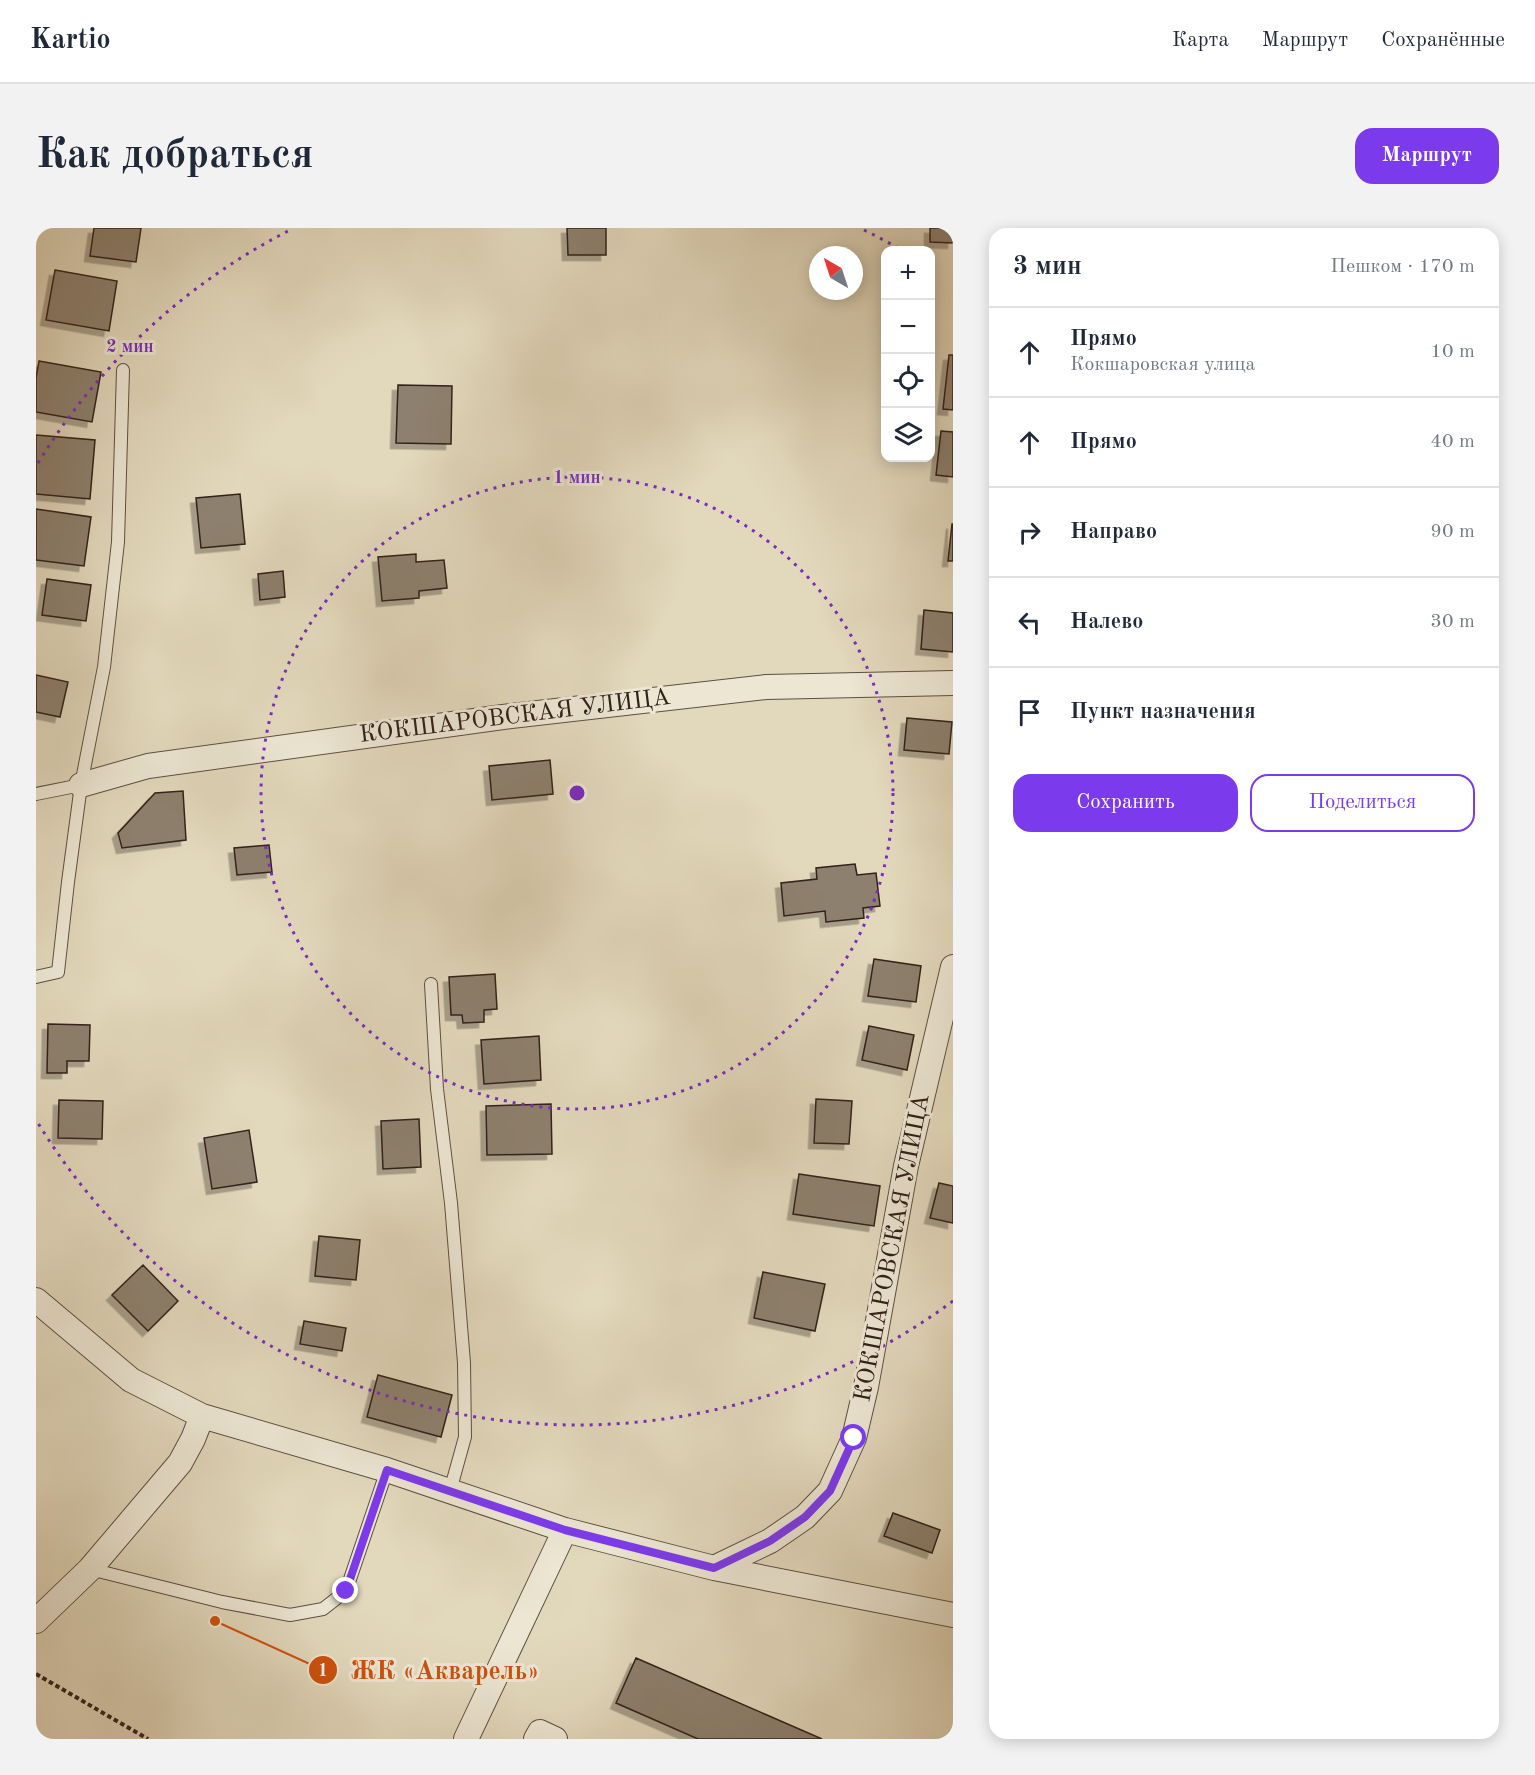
<!DOCTYPE html>
<html lang="ru">
<head>
<meta charset="utf-8">
<style>
	:root { --surface:#fff; --page:#f2f2f3; --text:#1f2937; --muted:#747a83; --line:#e0e1e3; --accent:#7c3aed }
	body { margin:0; font-family:"Old Standard TT",serif; background:var(--page); color:var(--text) }
	.controls { position:absolute; right:18px; top:18px; display:grid; overflow:hidden; border-radius:12px; box-shadow:0 3px 15px #0003 }
	.controls button { width:54px; height:54px; display:grid; place-items:center; padding:0; border:0; border-bottom:2px solid var(--line); background:var(--surface); color:var(--text); font:30px sans-serif }
	.compass { position:absolute; left:773px; top:18px; width:54px; height:54px; border-radius:50%; background:var(--surface); box-shadow:0 3px 15px #0003; rotate:321deg }
	.stop { position:absolute; width:18px; height:18px; margin:-14px; border:4px solid #7c3aed; border-radius:50%; background:#fff }
	.stop.end { background:#7c3aed; border-color:#fff; box-shadow:0 2px 6px #0008 }
	.list { margin:0; padding:0; list-style:none }
	h2 { display:flex; justify-content:space-between; align-items:center; height:78px; margin:0; padding:0 24px; font-size:26px }
	h2 small { font-size:20px; font-weight:400; color:var(--muted) }
	.list li { display:grid; grid-template-columns:39px 1fr auto; gap:18px; align-items:center; box-sizing:border-box; height:90px; padding:0 24px; border-top:2px solid var(--line) }
	.list b { display:block; font-size:22px; white-space:nowrap }
	.list p { margin:0; font-size:20px; white-space:nowrap; color:var(--muted) }
	.list em { font-size:20px; font-style:normal; color:var(--muted) }
	.actions { display:flex; gap:12px; padding:18px 24px }
	.actions a { flex:1; padding:14px 0; border:2px solid var(--accent); border-radius:18px; text-align:center; font-size:21px; color:var(--accent) }
	.actions .main { background:var(--accent); color:#fff }
	.icon { flex:none; width:33px; height:33px; fill:none; stroke:currentColor; stroke-width:2; stroke-linecap:round; stroke-linejoin:round }
	.map { position:relative; flex:none; width:917px; height:1511px; overflow:hidden; border-radius:18px }
	header { display:flex; align-items:center; gap:36px; box-sizing:border-box; height:84px; padding:0 30px; background:var(--surface); border-bottom:2px solid var(--line) }
	header strong { font-size:28px }
	nav { display:flex; gap:33px; margin-inline-start:auto; font-size:21px }
	.intro { display:flex; align-items:center; justify-content:space-between; box-sizing:border-box; height:144px; padding:0 36px }
	h1 { margin:0; font-size:42px }
	.button { padding:15px 27px; border-radius:18px; background:var(--accent); color:#fff; font-size:21px; font-weight:700 }
	main { display:flex; gap:36px; padding:0 36px }
	aside { flex:1; background:var(--surface); border-radius:18px; box-shadow:0 3px 15px #0003 }
	.map>svg:first-child { display:block }
</style>
</head>
<body>
<header>
<strong>Kartio</strong>
<nav><a>Карта</a><a>Маршрут</a><a>Сохранённые</a></nav>
</header>
<div class="intro"><h1>Как добраться</h1><a class="button">Маршрут</a></div>
<main>
<div class="map">
<svg width="917" height="1511" viewBox="0 0 917 1511">
	<defs>
		<filter id="shadow"><feDropShadow dx="-5.5" dy="5.5" stdDeviation="0" flood-color="#0004"/></filter>
	</defs>
	<rect width="100%" height="100%" fill="#e2d8bc"/>
	<filter id="stains"><feTurbulence type="fractalNoise" baseFrequency=".00333" numOctaves="4"/><feColorMatrix values="0 0 0 0 .2 0 0 0 0 .09 0 0 0 0 .02 0 0 0 .5 -.17"/></filter>
	<radialGradient id="worn" r=".72"><stop offset=".6" stop-color="#630" stop-opacity="0"/><stop offset="1" stop-color="#630" stop-opacity=".3"/></radialGradient>
	<path fill="#8d806e" stroke="#31211a" stroke-width="1.5" filter="url(#shadow)" d="M58 0H105L100 34 54 28Z
		M531 0H570V27H532Z
		M894 0H917V15L894 14Z
		M19 42 81 53 73 103 10 92Z
		M913 127H917V182L907 181Z
		M3 133 65 144 56 194 0 184V150Z
		M362 157 416 158 415 216 360 215Z
		M905 203 917 204V249L900 247Z
		M0 207 59 212 54 271 0 266Z
		M204 266 209 316 165 320 160 270Z
		M0 281 55 289 48 338 0 332Z
		M916 296H917V333H912Z
		M380 326V334L408 332 411 360 383 363V370L346 373 342 329Z
		M247 343 249 369 224 372 222 346Z
		M11 351 55 357 50 393 6 387Z
		M888 382 917 385V424L885 421Z
		M0 447 32 454 24 489 0 484Z
		M871 490 916 494 913 526 868 522Z
		M514 532 517 566 456 572 453 538Z
		M147 563 150 612 86 620 82 605 119 565Z
		M233 617 236 644 201 647 198 620Z
		M819 636 821 647 840 645 844 678 827 680 828 690 790 694 789 683 748 688 745 655 781 651 780 640Z
		M838 731 885 738 880 774 832 768Z
		M459 746 461 781 448 782V794L427 795 426 787H415L413 749Z
		M12 796 54 797 53 833H31V845H11Z
		M833 798 878 807 871 842 826 832Z
		M503 808 505 852 448 856 445 812Z
		M780 871 816 873 813 916 778 915Z
		M23 872 67 873 66 911 22 910Z
		M515 876 516 926 451 927 450 878Z
		M383 891 385 939 347 941 345 893Z
		M213 902 221 954 176 961 168 910Z
		M763 946 844 958 838 998 757 986Z
		M903 955 917 958V995L894 990Z
		M283 1008 324 1012 320 1052 279 1048Z
		M107 1037 142 1073 112 1103 76 1067Z
		M727 1044 789 1056 779 1103 718 1090Z
		M268 1093 310 1100 306 1123 264 1116Z
		M342 1147 416 1167 405 1209 331 1189Z
		M857 1285 904 1302 896 1325 848 1308Z
		M600 1430 786 1511H662L580 1475Z"/>
	<g fill="none" stroke-linecap="round" stroke-linejoin="round">
		<defs>
			<path id="lane" d="M0 566 45 557
				M0 749 22 744 32 654 45 557 68 439 82 314 87 142
				M395 756 401 861 415 975 428 1135 429 1209 414 1263
				M54 1341 186 1374 254 1387 287 1381 310 1363 351 1242"/>
			<path id="street" d="M45 557 112 538 467 489 730 459 917 455
				M0 1072 95 1152 166 1188 351 1242 529 1302 678 1340 734 1313 769 1289 794 1263 818 1210 830 1159 870 938 917 739
				M678 1340 917 1387
				M0 1393 54 1341 144 1235 157 1211 166 1188
				M430 1511 529 1302
				M500 1511 504 1504 519 1511"/>
		</defs>
		<use href="#lane" stroke="#5d4f42" stroke-width="14"/>
		<use href="#street" stroke="#5d4f42" stroke-width="26"/>
		<path stroke="#31211a" stroke-width="4" stroke-dasharray="4.5 3" stroke-linecap="butt" d="M0 1446 112 1511"/>
		<use href="#lane" stroke="#ece6d3" stroke-width="12"/>
		<use href="#street" stroke="#ece6d3" stroke-width="24"/>
	</g>
	<g fill="none" stroke-linecap="round" stroke-linejoin="round">
		<path stroke="#7c3aed" stroke-width="8" d="M310 1363 351 1242 529 1302 678 1340 734 1313 769 1289 794 1263 818 1210"/>
	</g>
	<g fill="none" stroke="#7b2cbf" stroke-width="3" stroke-dasharray="3 6">
		<circle cx="541" cy="565" r="316"/>
		<path d="M917 1073A632 632 0 0 1 2 895M2 235A632 632 0 0 1 254 2M828 2A632 632 0 0 1 862 20"/>
	</g>
	<g text-anchor="middle" dominant-baseline="central" stroke-width="6" stroke-linejoin="round" paint-order="stroke">
		<g font-size="24" fill="#31211a" stroke="#ece6d3">
			<text transform="translate(479 489) rotate(-7)">КОКШАРОВСКАЯ УЛИЦА</text>
			<text transform="translate(857 1020) rotate(-79)">КОКШАРОВСКАЯ УЛИЦА</text>
		</g>
	</g>
	<circle cx="541" cy="565" r="9" fill="#7b2cbf" stroke="#ece6d3" stroke-width="3"/>
	<g font-size="18" text-anchor="middle" font-weight="bold" fill="#7b2cbf" stroke="#ece6d3" stroke-width="6" stroke-linejoin="round" paint-order="stroke">
		<text x="94" y="124">2 мин</text>
		<text x="541" y="255">1 мин</text>
	</g>
	<path fill="none" stroke="#cd510e" stroke-width="2" d="M179 1393L287 1442"/>
	<g fill="#cd510e" stroke="#ece6d3" stroke-width="2">
		<circle cx="179" cy="1393" r="6"/>
		<circle cx="287" cy="1442" r="15"/>
	</g>
	<g font-size="18" text-anchor="middle" font-weight="bold" fill="#fff">
		<text x="287" y="1448">1</text>
	</g>
	<g font-size="26" text-anchor="middle" font-weight="bold" fill="#cd510e" stroke="#ece6d3" stroke-width="6" stroke-linejoin="round" paint-order="stroke">
		<text x="409" y="1451">ЖК «Акварель»</text>
	</g>
	<rect width="100%" height="100%" filter="url(#stains)"/>
	<rect width="100%" height="100%" fill="url(#worn)"/>
</svg>
<div class="controls">
<button>+</button>
<button>−</button>
<button><svg class="icon" aria-label="locate" viewBox="0 0 24 24"><circle cx="12" cy="12" r="6"/><path d="M12 2v4M12 18v4M2 12h4M18 12h4"/></svg></button>
<button><svg class="icon" aria-label="layers" viewBox="0 0 24 24"><path d="M12 4l9 5-9 5-9-5zM3 14l9 5 9-5"/></svg></button>
</div>
<svg class="compass" viewBox="-18 -18 36 36"><path d="M0-13l5 13h-10z" fill="#e53935"/><path d="M0 13l5-13h-10z" fill="#747a83"/></svg>
<div class="stop" style="left:818px;top:1210px"></div>
<div class="stop end" style="left:310px;top:1363px"></div>
</div>
<aside>
<h2>3 мин<small>Пешком · 170 m</small></h2>
<ul class="list">
<li><svg class="icon" aria-label="ahead" viewBox="0 0 24 24"><path d="M12 20V5M6 11l6-6 6 6"/></svg><div><b>Прямо</b><p>Кокшаровская улица</p></div><em>10 m</em></li>
<li><svg class="icon" aria-label="ahead" viewBox="0 0 24 24"><path d="M12 20V5M6 11l6-6 6 6"/></svg><div><b>Прямо</b></div><em>40 m</em></li>
<li><svg class="icon" aria-label="right" viewBox="0 0 24 24"><path d="M7 20v-9h11M14 6l5 5-5 5"/></svg><div><b>Направо</b></div><em>90 m</em></li>
<li><svg class="icon" aria-label="left" viewBox="0 0 24 24"><path d="M17 20v-9H6M10 6l-5 5 5 5"/></svg><div><b>Налево</b></div><em>30 m</em></li>
<li><svg class="icon" aria-label="arrive" viewBox="0 0 24 24"><path d="M6 21V4h12l-3 4 3 4H6"/></svg><div><b>Пункт назначения</b></div></li>
</ul>
<div class="actions"><a class="main">Сохранить</a><a>Поделиться</a></div>
</aside>
</main>
</body>
</html>
